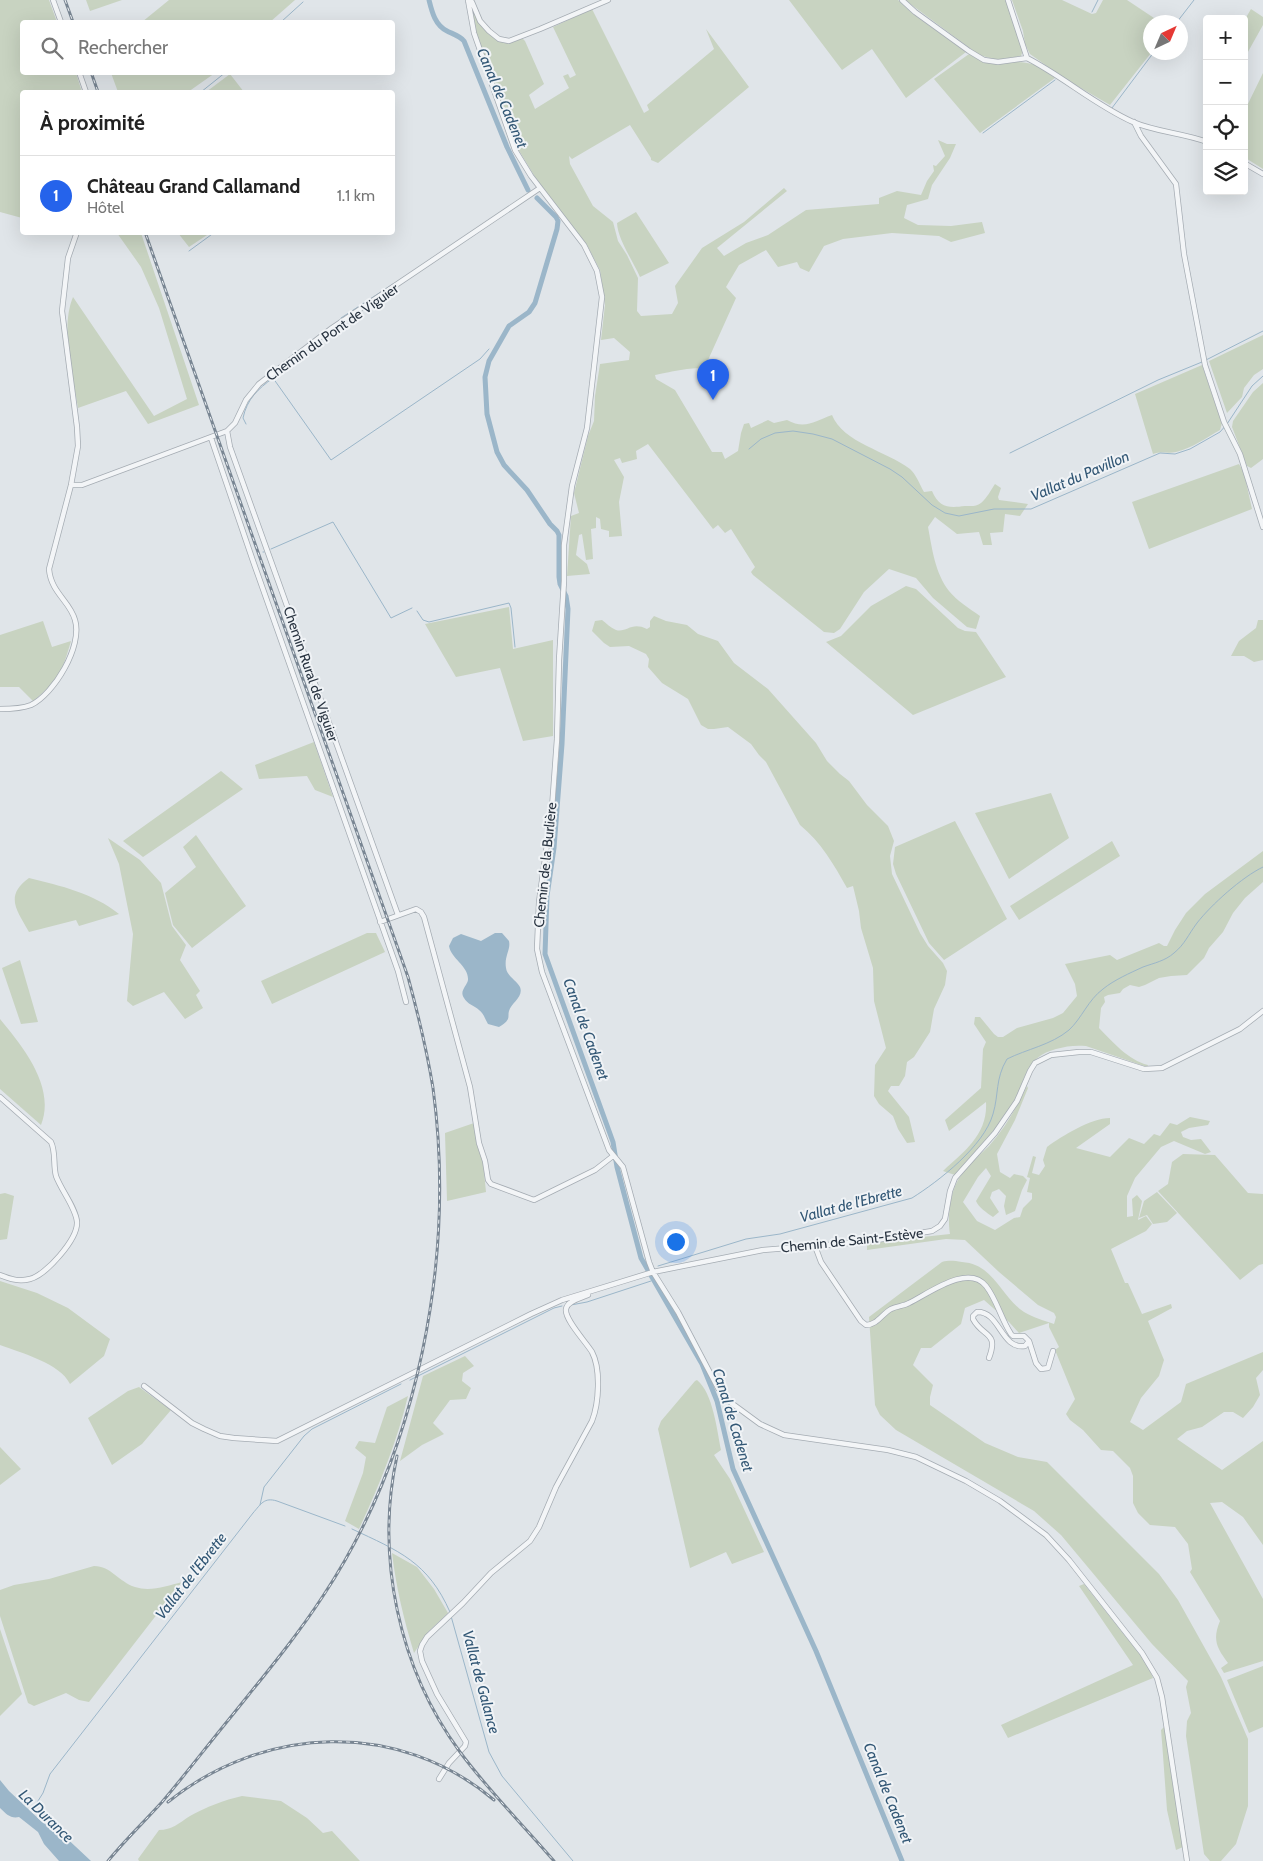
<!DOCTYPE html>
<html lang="fr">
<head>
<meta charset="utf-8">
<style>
	:root { --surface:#fff; --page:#f2f2f2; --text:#222; --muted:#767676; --line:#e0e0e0; --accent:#2563eb }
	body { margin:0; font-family:Cabin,sans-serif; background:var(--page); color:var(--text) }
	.controls { position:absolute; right:15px; top:15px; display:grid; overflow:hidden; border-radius:5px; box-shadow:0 5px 20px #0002 }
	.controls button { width:45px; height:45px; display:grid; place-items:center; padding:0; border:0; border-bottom:1px solid var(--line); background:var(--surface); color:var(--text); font:25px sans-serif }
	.compass { position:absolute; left:1143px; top:15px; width:45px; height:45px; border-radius:50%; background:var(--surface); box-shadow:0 5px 20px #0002; rotate:44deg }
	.you { position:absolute; left:675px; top:1241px; width:18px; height:18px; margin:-12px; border:4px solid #fff; border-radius:50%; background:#1a73e8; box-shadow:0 0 0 8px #1a73e833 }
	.badge { display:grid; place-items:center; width:32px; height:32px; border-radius:50%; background:var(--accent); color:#fff; font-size:16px; font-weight:700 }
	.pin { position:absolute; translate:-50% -41px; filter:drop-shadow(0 1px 2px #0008) }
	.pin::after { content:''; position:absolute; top:26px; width:18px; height:15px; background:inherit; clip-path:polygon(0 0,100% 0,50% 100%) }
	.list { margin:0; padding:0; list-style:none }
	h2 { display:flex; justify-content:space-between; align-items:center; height:65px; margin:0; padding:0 20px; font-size:21px }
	h2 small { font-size:16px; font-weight:400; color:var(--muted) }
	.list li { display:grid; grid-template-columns:32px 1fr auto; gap:15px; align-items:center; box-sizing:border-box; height:80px; padding:0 20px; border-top:1px solid var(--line) }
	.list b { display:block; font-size:19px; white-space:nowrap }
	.list p { margin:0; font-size:16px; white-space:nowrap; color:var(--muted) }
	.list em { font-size:16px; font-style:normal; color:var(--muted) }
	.icon { flex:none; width:28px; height:28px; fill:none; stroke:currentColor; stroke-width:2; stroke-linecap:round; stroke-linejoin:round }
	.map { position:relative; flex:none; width:1263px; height:1861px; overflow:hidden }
	.search { position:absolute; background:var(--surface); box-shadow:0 5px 20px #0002; left:20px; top:20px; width:375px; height:55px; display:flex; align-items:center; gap:12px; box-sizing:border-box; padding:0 18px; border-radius:5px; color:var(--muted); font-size:19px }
	.panel { position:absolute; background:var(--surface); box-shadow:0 5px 20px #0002; left:20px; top:90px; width:375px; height:145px; border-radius:5px }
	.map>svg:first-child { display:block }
</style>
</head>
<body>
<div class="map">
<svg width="1263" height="1861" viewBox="0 0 1263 1861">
	<rect width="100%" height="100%" fill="#e0e5e9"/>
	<path fill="#c8d3c1" d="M0 0H49L57 22H22V72L76 73 82 92H22V218L0 212Z
		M86 0H122L90 11Z
		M169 0H295L270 22H142Z
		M789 0H898L913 14 966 52 906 98 872 49 842 70Z
		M905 0H1006L1023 50 1021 56 997 60 979 55Z
		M1012 0H1062L1092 14 1096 13 1103 0H1127L1160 22H1150L1151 53 1110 105 1062 77 1030 54 1025 44 1023 31Z
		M472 6C486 28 492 51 522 38L525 41 544 84 529 95 535 109 569 88 563 76 568 74 570 78 576 75 553 27 592 9 644 113 649 110 647 105 714 49 706 29 749 87 658 163 651 160V158L630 125 572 159 569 156 570 164 593 206 613 222 618 241 627 255 638 278 637 311 641 316 672 314 678 303 675 286 702 248 744 222 784 188 787 191 717 248 724 256 746 243 768 235 806 210 879 204V198L897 191 921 195 927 181 934 171 933 165 936 166 945 156 938 140 947 144H956L950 158 932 185 928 199 907 205 904 218 918 225 951 226 982 222 985 233 951 242 939 236 892 233 843 239 824 246 809 272 800 268 797 262 778 267 766 250 739 265 726 287 736 298 704 369C695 366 665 373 655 375L656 379 675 390 712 452H722L725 459 738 451 741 433 744 424 749 423 751 428 768 420 774 423 787 420C805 430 815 421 832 415 843 443 887 451 910 469 916 474 920 485 924 492L932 491C939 508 949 508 965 506 971 506 976 507 981 503 987 498 991 490 995 484L1001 488 998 497 999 500 1028 504 1020 516 1005 514 1003 532 990 533 992 545H983L979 532 957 534 935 517 928 527C932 548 935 573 949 591 957 601 969 608 980 616L976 629 967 627 933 598 916 578 889 569 864 592 840 629 834 633 824 632 753 575 751 572 755 567 731 529 725 533 718 525 713 529 648 444 636 451 637 459 622 463 620 458 614 460 624 477 619 502 622 536 609 537V531L601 529 600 519 596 517V528L591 529 593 559 586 560 582 534 579 535 576 555 587 564 590 574 567 576 571 516 579 513 574 493 588 436 594 421 595 396 600 364 629 360 630 352 614 338 601 340 605 305 600 270 587 245 540 185 518 149 483 57 476 34Z
		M1251 9 1263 17V25L1244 59V21Z
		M969 54C996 71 1001 59 1027 63 1038 64 1047 72 1055 78L980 133 934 79Z
		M111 73V72L215 73 188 92H118Z
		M1263 73V169L1244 157V112Z
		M230 74 244 92H206Z
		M636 212 669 263 640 277C633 261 618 240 617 223Z
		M117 233H141L199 405 148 424 126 391 78 408C73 376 60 328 73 297L154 416 187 399 159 308 141 267Z
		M178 233H210L189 247Z
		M1263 335V369L1254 375 1244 388 1242 397 1227 413 1209 361Z
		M1202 365 1222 423 1220 430C1206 438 1192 448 1176 452 1168 454 1161 451 1153 454L1135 394Z
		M1263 383V459L1251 468 1247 466 1232 427 1233 421 1253 392Z
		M1239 464 1244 473 1252 509 1149 549 1132 502Z
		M906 586 916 589 958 628 965 631 976 632 1006 677 913 715 826 642 841 636 871 606Z
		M509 607 513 649 553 640V736L523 741 500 668 456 677 425 624Z
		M654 616 666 621 687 625 698 634 718 641 734 663 768 689 816 743 827 761 840 774 849 781 867 805 888 826 894 841 890 856 892 874 920 933 928 946 943 963 947 971 945 985 934 1009 930 1032 914 1057 907 1062 905 1076 899 1086H891L888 1091 909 1117 915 1142 907 1143 898 1129 893 1116 879 1104 874 1096 875 1065 886 1048 874 1001 873 968 861 928 859 911 853 886 847 888C834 865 821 842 800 825L766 762 759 755 751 744 728 727 714 729H708L701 725 688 699 662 683 648 667 649 659 646 654 629 646 610 647 604 643 592 631 595 621 602 620C606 623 611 628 616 630 627 633 631 621 647 629L650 627V621Z
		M1258 620H1263V660L1254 662 1244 656H1231L1239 641 1256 628Z
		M43 621 52 647 71 641C62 672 59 680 33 701L19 687H0V635Z
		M314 742 333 797 315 790 307 776 259 779 255 765Z
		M221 771 243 789 143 857 123 841Z
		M1051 793 1069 838 1009 879 975 813Z
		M955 821 1007 919 944 960 929 943 896 874 893 864 895 847Z
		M196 835 246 906 192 948 173 925 165 893 196 867 183 847Z
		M108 838 140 860 161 883 172 926 186 945 180 960 200 991 196 995 203 1008 185 1019 164 992 133 1006 127 1001 133 934 119 864Z
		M1112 841 1120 856 1019 920 1010 906Z
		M1263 851V882L1245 898 1233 913 1223 932 1209 948 1204 958 1187 975 1171 976 1159 978 1145 985 1139 987 1130 985 1123 989 1120 993 1108 995 1104 997 1105 1002 1101 1008 1099 1028C1113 1042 1128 1060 1148 1065L1147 1067 1086 1046C1076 1045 1066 1046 1056 1049 1018 1059 1027 1090 1006 1117 991 1137 972 1156 955 1175L943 1171C965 1151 988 1134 986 1102L949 1131 945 1120 981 1088 983 1049 986 1042 974 1024 975 1017H980L994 1034 998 1037H1003L1017 1028 1053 1018 1063 1013 1077 996 1075 984 1065 964 1110 955 1117 960 1159 943 1164 946H1167L1175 930 1186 913 1205 894Z
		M29 878C61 886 93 893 119 914L79 926 76 920 29 932C17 910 4 896 29 878Z
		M367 933H376L385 952 272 1004 261 981Z
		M20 960 38 1022 21 1024 2 968Z
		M0 1019C23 1047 56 1087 41 1125L0 1089Z
		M1027 1086 1028 1088 1015 1120 997 1154 1000 1172 1010 1178 1014 1174 1023 1176 1027 1180 1022 1190 1015 1211 1006 1215 1004 1206 1006 1196 999 1189 992 1192 990 1198 999 1212 993 1217C986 1212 979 1208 976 1201L991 1176 986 1168 978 1177 963 1202 977 1221 995 1230 1014 1218 1020 1217 1023 1208 1032 1199V1193L1027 1192 1030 1178 1027 1177 1033 1156 1036 1157 1032 1173 1039 1175 1045 1166 1043 1160 1047 1147C1062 1136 1091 1118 1110 1118V1124L1076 1148 1110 1157 1129 1138 1144 1144 1154 1134 1160 1136 1170 1123 1177 1125 1190 1117 1210 1121 1208 1125 1189 1128 1181 1132 1183 1137 1191 1140 1201 1139 1211 1152 1205 1154 1174 1141 1161 1147 1135 1178 1127 1196V1217L1133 1216 1132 1199 1137 1195 1142 1201 1138 1220 1146 1216 1152 1224 1146 1231 1111 1249 1125 1283H1128L1142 1314 1171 1304 1172 1308 1148 1321 1164 1360 1159 1376 1141 1398 1130 1422 1143 1430 1181 1402 1186 1384 1263 1352V1370L1256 1378 1260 1395 1253 1407 1243 1418 1233 1412H1224L1202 1427 1187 1431 1177 1439 1222 1470 1263 1441V1545L1243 1517 1222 1502 1210 1503 1263 1599V1661L1224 1673 1221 1668 1228 1663C1217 1648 1212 1640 1220 1621L1190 1572 1192 1569 1188 1544 1175 1527 1150 1525 1138 1513 1133 1503V1476L1130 1468 1113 1451 1101 1450 1083 1430 1070 1420 1066 1414 1075 1399 1055 1350 1059 1347 1049 1327V1323L1019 1333 1009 1322 984 1300 965 1308 961 1324 931 1348H921L913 1365 933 1385 930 1397V1405L985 1443 1018 1457 1047 1462 1159 1574 1178 1600 1221 1677 1248 1739V1806L1236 1844 1221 1861H1210L1204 1854 1186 1736 1187 1721 1191 1713 1186 1687 1188 1681 1152 1644 1061 1535 1034 1511 896 1430 880 1415 875 1405 869 1317 942 1262C950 1260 954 1261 962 1262 994 1264 1001 1297 1024 1312 1032 1317 1045 1321 1054 1324L1056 1317 1054 1313 1038 1305 999 1272 965 1240 946 1239 867 1250V1243L950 1234C947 1216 950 1189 962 1174 969 1163 980 1155 989 1146 1005 1128 1017 1107 1027 1086Z
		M474 1123 483 1162 486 1192 447 1201 445 1133Z
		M1183 1154 1215 1155 1248 1193 1263 1194V1264L1259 1265 1240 1280 1158 1191 1168 1184 1172 1162Z
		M1157 1192 1177 1213 1167 1222 1153 1224 1147 1215 1139 1218 1144 1201Z
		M5 1193 14 1196 7 1239 0 1240V1194Z
		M0 1281 37 1293 68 1308 110 1339 104 1356 70 1384C60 1363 21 1353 0 1345Z
		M465 1356 474 1366 463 1373 462 1381 471 1388 466 1399 450 1400 433 1423 444 1434 422 1445 400 1461 423 1376Z
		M697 1380C713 1393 717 1430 721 1450L714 1455 730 1479 764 1552 732 1564 726 1552 690 1568 658 1429 661 1421 695 1381Z
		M139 1387 171 1410 142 1444 112 1465 88 1418 128 1391Z
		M408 1396C397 1442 379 1486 359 1529L345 1521 363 1473 366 1457 355 1448 359 1441 375 1443 387 1407Z
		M0 1447 21 1469 0 1485Z
		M392 1553 417 1567 434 1589 448 1613 428 1632 414 1653C404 1620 396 1587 392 1553Z
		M94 1566C111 1566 119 1582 135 1587 150 1592 167 1586 182 1582L89 1702 79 1700 66 1693 34 1706 28 1703 0 1616V1590L14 1585 49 1579Z
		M1084 1584 1146 1662 1153 1678 1008 1738 1001 1725 1133 1665 1079 1586Z
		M0 1629 22 1694 0 1716Z
		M1263 1666V1727L1249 1733 1227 1680Z
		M1164 1727 1183 1847 1176 1850 1167 1810 1162 1742 1161 1730Z
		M242 1796 281 1801 307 1818 323 1833 332 1831 360 1861H139L138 1859 159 1830C172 1830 179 1823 190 1816 206 1807 224 1800 242 1796Z"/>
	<path fill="#9bb6c9" d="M495 933H502L509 941C511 950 504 956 506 968 507 976 516 980 520 987 524 997 511 1003 509 1011 508 1014 509 1016 508 1019 506 1023 502 1025 499 1027L488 1024C485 1019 484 1014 479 1010 475 1006 467 1004 464 998 459 991 467 986 468 980 469 966 451 959 449 946L453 938 461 934 481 941Z
		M0 1780 9 1791 42 1822 60 1832 91 1861H59L44 1844 38 1832 19 1817C11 1819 6 1814 0 1808Z"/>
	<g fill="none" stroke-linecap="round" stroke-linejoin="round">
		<path stroke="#9bb6c9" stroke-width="1" d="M1092 12 1098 0
			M281 22 303 2
			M1177 22 1194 0
			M201 92 226 72
			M1112 108 1154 52
			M983 133 1055 80
			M189 251 215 232
			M341 318 393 284
			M1206 360 1263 331
			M246 424 243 418C247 399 258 389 273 378L331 460 480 359 489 349
			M749 449 761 439 775 433 793 431 813 434 832 439 890 469 902 477 932 505 945 513 959 516 994 509H1031L1160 453 1175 454 1190 449 1220 432 1227 424 1252 386 1263 376
			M1010 453 1158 380 1202 362
			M271 549 333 522 391 618 412 608
			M263 552H264
			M417 611 423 620 429 622 509 603 511 608 515 647
			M658 1266 746 1239 780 1234 912 1198C939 1181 984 1146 993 1114 999 1094 995 1079 1007 1059 1027 1049 1051 1045 1069 1030 1082 1018 1088 1000 1103 989 1114 980 1130 973 1143 967 1154 963 1165 961 1174 953 1185 944 1188 935 1197 923 1211 905 1242 877 1263 867
			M571 1305 587 1302 651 1281
			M410 1380 554 1308 562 1306
			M260 1505 264 1487 304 1436 312 1429 401 1384
			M352 1529C399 1551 428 1562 450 1612
			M451 1616 489 1752 502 1776 573 1861
			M31 1812 43 1793 50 1774 253 1513C261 1504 264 1497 277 1501L345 1526"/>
		<path stroke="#9bb6c9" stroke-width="5" d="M429 0C432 12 435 25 447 31 453 34 460 36 464 41L507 147 528 190
			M537 198 556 217 558 221 557 229 535 303 529 312 509 326 489 361 485 377 487 414 497 452 504 465 527 490 550 524 557 531 559 535V577L560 584 566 596 568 609 562 744 554 848 547 896 545 954 613 1142 617 1167 641 1258 702 1364 717 1401 733 1469 816 1651 902 1861"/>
		<defs>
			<path id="minor" d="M53 0 61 22
				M468 0 474 33 515 150 531 176 584 245 597 271 602 297 587 428 572 486 564 545V581L559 660 557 739 552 808 539 902 537 949 542 972 609 1150 623 1167 649 1262 653 1272 678 1312 718 1388 730 1402 760 1424 784 1435 888 1450 916 1457 966 1481 1000 1501 1046 1535 1069 1560 1142 1653 1157 1678 1162 1697 1187 1861
				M902 0 915 12 969 51 984 60 998 62 1027 58
				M1008 0 1027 58
				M468 1 472 2 480 21 489 31 499 39 509 41 540 29 608 0
				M1027 58C1064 77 1095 105 1133 122 1156 132 1183 133 1207 142
				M79 72 86 92
				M1134 122 1141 136 1176 184 1184 254 1205 365 1224 422 1240 454 1263 527
				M1244 163 1263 174
				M227 431 230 447 398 915
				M211 438 253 561 398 971 406 1002
				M71 485H82L227 431 235 423 246 400 259 384 332 328 540 188
				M0 709C10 709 21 709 31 705 54 694 83 646 75 620 70 601 51 593 49 569L71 485 78 446 77 427 62 311 68 258 77 232
				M380 922 416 909 421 912 424 917 470 1087 479 1143 485 1161 488 1180 491 1184 534 1200 595 1170 613 1156
				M0 1097 51 1142C56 1152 53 1165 56 1176 61 1190 76 1208 77 1222 78 1239 46 1275 30 1279 19 1282 10 1279 0 1275
				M815 1246 821 1262 861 1321 866 1325C877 1325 882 1314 891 1309 897 1306 904 1306 909 1303 928 1294 968 1263 986 1286 997 1300 1001 1319 1011 1334L1013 1336H1024L1029 1341 1025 1346C1001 1350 1000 1311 977 1312L973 1316V1319C983 1338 999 1331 989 1358
				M1029 1341 1036 1363 1041 1369 1048 1368 1053 1351
				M144 1386 192 1423 204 1429 220 1436 234 1438 277 1441 531 1314 562 1300 653 1272 763 1250 864 1242 932 1231 940 1226 945 1219 950 1191 955 1178 995 1133 1017 1101 1030 1071 1035 1063 1051 1055 1079 1052H1091L1144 1069 1162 1068 1240 1029 1263 1011
				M439 1779 449 1763 465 1746 466 1742 437 1694 422 1661 420 1651 422 1645 427 1637 463 1603 491 1573 530 1541 539 1527 556 1487 592 1421C599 1403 601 1369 592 1352 586 1342 564 1319 566 1309 567 1301 581 1298 588 1295"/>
		</defs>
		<use href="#minor" stroke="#a5acb3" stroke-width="6"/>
		<use href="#minor" stroke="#f3f5f7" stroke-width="4.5"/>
		<defs>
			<path id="rail" d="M65 0 73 22
				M91 72 98 92
				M397 1456C375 1557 399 1669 460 1752 488 1790 523 1825 554 1861
				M168 1802C264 1725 398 1719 494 1800
				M108 1861C125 1840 144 1822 162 1802 185 1775 207 1746 230 1718 262 1678 295 1639 323 1596 418 1453 456 1258 433 1088 427 1051 418 1014 408 977L145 232"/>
		</defs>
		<use href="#rail" stroke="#798693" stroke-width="3"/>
		<use href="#rail" stroke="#f0f3f6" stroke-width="1" stroke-dasharray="4" stroke-linecap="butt"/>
	</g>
	<g text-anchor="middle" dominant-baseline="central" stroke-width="4" stroke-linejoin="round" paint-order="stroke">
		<g font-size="14" fill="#293441" stroke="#f0f3f6">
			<text transform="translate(332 332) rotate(-35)">Chemin du Pont de Viguier</text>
			<text transform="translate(311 674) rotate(71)">Chemin Rural de Viguier</text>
			<text transform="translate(545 865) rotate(-84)">Chemin de la Burlière</text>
			<text transform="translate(852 1240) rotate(-6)">Chemin de Saint-Estève</text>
		</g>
		<g font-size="15" font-style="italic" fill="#325775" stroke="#f0f3f6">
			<text transform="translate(502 98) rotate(67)">Canal de Cadenet</text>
			<text transform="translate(1080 476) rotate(-23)">Vallat du Pavillon</text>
			<text transform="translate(586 1029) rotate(70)">Canal de Cadenet</text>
			<text transform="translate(851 1204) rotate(-15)">Vallat de l'Ebrette</text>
			<text transform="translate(733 1420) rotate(73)">Canal de Cadenet</text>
			<text transform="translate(191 1576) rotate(-52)">Vallat de l'Ebrette</text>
			<text transform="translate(481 1682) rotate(75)">Vallat de Galance</text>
			<text transform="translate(888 1793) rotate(68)">Canal de Cadenet</text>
			<text transform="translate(46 1816) rotate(44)">La Durance</text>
		</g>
	</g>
</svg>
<div class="controls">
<button>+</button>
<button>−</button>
<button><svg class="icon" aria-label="locate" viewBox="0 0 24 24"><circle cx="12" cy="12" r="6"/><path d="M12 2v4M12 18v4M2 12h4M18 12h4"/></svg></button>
<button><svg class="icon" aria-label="layers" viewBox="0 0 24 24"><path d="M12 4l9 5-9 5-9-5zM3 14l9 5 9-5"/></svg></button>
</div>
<svg class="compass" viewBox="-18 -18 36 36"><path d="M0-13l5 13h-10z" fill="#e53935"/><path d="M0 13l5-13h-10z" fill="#767676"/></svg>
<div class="you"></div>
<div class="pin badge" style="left:713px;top:400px">1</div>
<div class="search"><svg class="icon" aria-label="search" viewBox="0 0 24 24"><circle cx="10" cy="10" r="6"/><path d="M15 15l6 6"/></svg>Rechercher</div>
<section class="panel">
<h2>À proximité<small></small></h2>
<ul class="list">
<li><span class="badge">1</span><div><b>Château Grand Callamand</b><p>Hôtel</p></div><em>1.1 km</em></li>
</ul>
</section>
</div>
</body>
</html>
